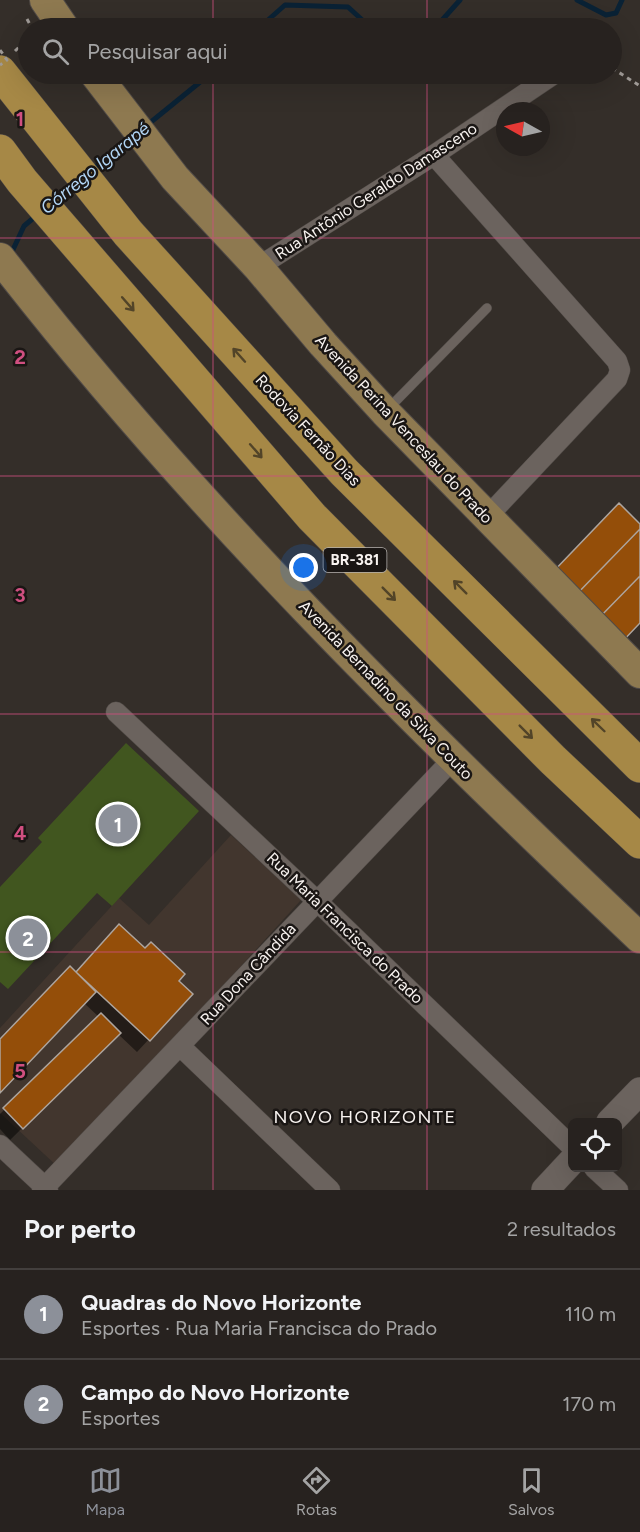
<!DOCTYPE html>
<html lang="pt">
<head>
<meta charset="utf-8">
<style>
	:root { --surface:#27221f; --page:#2f2a28; --text:#f1f3f6; --muted:#a4a4a4; --line:#433f3d; --accent:#8c9099 }
	body { margin:0; font-family:Figtree,sans-serif; background:var(--page); color:var(--text) }
	.controls { position:absolute; right:18px; bottom:18px; display:grid; overflow:hidden; border-radius:9px; box-shadow:0 6px 24px #0002 }
	.controls button { width:54px; height:54px; display:grid; place-items:center; padding:0; border:0; border-bottom:2px solid var(--line); background:var(--surface); color:var(--text); font:30px sans-serif }
	.compass { position:absolute; left:496px; top:102px; width:54px; height:54px; border-radius:50%; background:var(--surface); box-shadow:0 6px 24px #0002; rotate:278deg }
	.you { position:absolute; left:304px; top:568px; width:21px; height:21px; margin:-15px; border:4px solid #fff; border-radius:50%; background:#1a73e8; box-shadow:0 0 0 9px #1a73e833 }
	.badge { display:grid; place-items:center; width:39px; height:39px; border-radius:50%; background:var(--accent); color:#fff; font-size:20px; font-weight:700 }
	.pin { position:absolute; translate:-50% -50%; border:3px solid #fff; box-shadow:0 2px 6px #0006 }
	.list { margin:0; padding:0; list-style:none }
	h2 { display:flex; justify-content:space-between; align-items:center; height:78px; margin:0; padding:0 24px; font-size:26px }
	h2 small { font-size:20px; font-weight:400; color:var(--muted) }
	.list li { display:grid; grid-template-columns:39px 1fr auto; gap:18px; align-items:center; box-sizing:border-box; height:90px; padding:0 24px; border-top:2px solid var(--line) }
	.list b { display:block; font-size:22px; white-space:nowrap }
	.list p { margin:0; font-size:20px; white-space:nowrap; color:var(--muted) }
	.list em { font-size:20px; font-style:normal; color:var(--muted) }
	.icon { flex:none; width:33px; height:33px; fill:none; stroke:currentColor; stroke-width:2; stroke-linecap:round; stroke-linejoin:round }
	.map { position:relative; flex:none; width:640px; height:1190px; overflow:hidden }
	.search { position:absolute; background:var(--surface); box-shadow:0 6px 24px #0002; left:18px; right:18px; top:18px; height:66px; display:flex; align-items:center; gap:15px; box-sizing:border-box; padding:0 21px; border-radius:33px; color:var(--muted); font-size:22px }
	.sheet { height:258px; background:var(--surface) }
	nav { display:flex; justify-content:space-around; align-items:center; box-sizing:border-box; height:84px; border-top:2px solid var(--line); background:var(--surface); font-size:16px; color:var(--muted) }
	nav a { display:grid; justify-items:center; gap:3px }
	nav .on { color:var(--accent) }
	.map>svg:first-child { display:block }
</style>
</head>
<body>
<div class="map">
<svg width="640" height="1190" viewBox="0 0 640 1190">
	<rect width="100%" height="100%" fill="#342e29"/>
	<path fill="#42362e" d="M231 835 301 900 58 1167 0 1113V1028L119 898 149 925Z"/>
	<path fill="#41561f" d="M126 743 199 811 112 906 97 893 8 989 0 982V887L42 842 38 838Z"/>
	<path fill="#0007" d="M107 939 177 981 191 994 137 1052 118 1034 10 1140 0 1129V1114L99 1017 84 1003 0 1091V1041L75 973Z"/>
	<g fill="none" stroke-linecap="round" stroke-linejoin="round">
		<path stroke="#0a2235" stroke-width="5" d="M577 0 606 15 616 13 622 0
			M259 28 285 5 348 7 371 28
			M435 28 460 0
			M146 126 210 74
			M93 169 132 137
			M53 202 76 183
			M11 254 24 226 37 215"/>
	</g>
	<path fill="#944e09" stroke="#ada59f" stroke-width="1.5" d="M619 503 640 524V529L573 598 550 575Z
		M640 529V576L596 621 573 598Z
		M640 576V623L620 644 596 621Z
		M119 924 145 948 151 942 185 974 179 981 193 994 150 1041 76 972Z
		M70 966 96 992 0 1093V1039Z
		M101 1013 121 1033 23 1129 3 1108Z"/>
	<g fill="none" stroke-linecap="round" stroke-linejoin="round">
		<defs>
			<path id="lane" d="M389 408 487 308"/>
			<path id="street" d="M434 155 617 361 620 370 617 379 487 517
				M258 267 434 155 554 74
				M116 712 317 901 572 1147
				M180 1046 330 1190
				M0 1145 48 1190
				M594 1168 618 1190
				M42 1190 453 759"/>
			<path id="secondary" d="M610 1122 640 1091
				M545 1190 572 1161"/>
			<path id="primary" d="M45 0 64 28
				M95 74 175 178 258 267 323 344 385 412 640 673
				M0 258C191 504 414 725 640 938"/>
			<path id="highway" d="M0 72 128 233 344 472 640 766
				M0 151 22 181 312 517 553 760 640 842"/>
		</defs>
		<use href="#lane" stroke="#514b47" stroke-width="10"/>
		<use href="#street" stroke="#514b47" stroke-width="21"/>
		<use href="#secondary" stroke="#514b47" stroke-width="28"/>
		<use href="#primary" stroke="#514b47" stroke-width="32"/>
		<use href="#highway" stroke="#514b47" stroke-width="34"/>
		<path stroke="#9f9a96" stroke-width="3" stroke-dasharray="4.5 4.5" stroke-linecap="butt" d="M27 19 32 28
			M15 51 28 39
			M612 68 640 86"/>
		<use href="#lane" stroke="#6b635e" stroke-width="9"/>
		<use href="#street" stroke="#6b635e" stroke-width="20"/>
		<use href="#secondary" stroke="#6b635e" stroke-width="27"/>
		<use href="#primary" stroke="#8e7950" stroke-width="30"/>
		<use href="#highway" stroke="#a68846" stroke-width="33"/>
		<path stroke="#9f9a96" stroke-width="3" stroke-dasharray="4.5 4.5" stroke-linecap="butt" d="M0 50 7 60 0 65"/>
	</g>
	<defs><path id="oneway-shaft" d="M-6 0H5M1.5-3L5.5 0L1.5 3" fill="none" stroke-width="1.6" stroke-linecap="round" stroke-linejoin="round" transform="scale(1.5)"/></defs>
	<g stroke="#524428">
		<use href="#oneway-shaft" transform="translate(128 304) rotate(49)"/>
		<use href="#oneway-shaft" transform="translate(239 355) rotate(-132)"/>
		<use href="#oneway-shaft" transform="translate(256 451) rotate(49)"/>
		<use href="#oneway-shaft" transform="translate(460 587) rotate(-135)"/>
		<use href="#oneway-shaft" transform="translate(389 594) rotate(45)"/>
		<use href="#oneway-shaft" transform="translate(598 725) rotate(-136)"/>
		<use href="#oneway-shaft" transform="translate(526 732) rotate(45)"/>
	</g>
	<path fill="none" stroke="#d04f80" stroke-width="1.5" stroke-opacity="0.55" d="M213 0V28M427 0V28M213 74V1190M427 74V1190M0 238H640M0 476H640M0 714H640M0 952H640"/>
	<g text-anchor="middle" dominant-baseline="central" stroke-width="5" stroke-linejoin="round" paint-order="stroke">
		<rect fill="#1a1614" stroke="#b5b1ae" stroke-width="1.5" x="323.5" y="548" width="63" height="24" rx="4.5"/>
		<g font-size="15" font-weight="bold" fill="#f8f3f0">
			<text x="355" y="560">BR-381</text>
		</g>
		<g font-size="16" fill="#f8f3f0" stroke="#1a1614">
			<text transform="translate(376 191) rotate(-33)">Rua Antônio Geraldo Damasceno</text>
			<text transform="translate(404 429) rotate(47)">Avenida Perina Venceslau do Prado</text>
			<text transform="translate(308 430) rotate(47)">Rodovia Fernão Dias</text>
			<text transform="translate(386 690) rotate(46)">Avenida Bernadino da Silva Couto</text>
			<text transform="translate(345 928) rotate(44)">Rua Maria Francisca do Prado</text>
			<text transform="translate(248 974) rotate(-47)">Rua Dona Cândida</text>
		</g>
		<g font-size="18" font-style="italic" fill="#b2d6f6" stroke="#1a1614">
			<text transform="translate(95 168) rotate(-39)">Córrego Igarapé</text>
		</g>
		<g font-size="18" letter-spacing="1.5" fill="#f8f3f0" stroke="#1a1614">
			<text x="365" y="1117">NOVO HORIZONTE</text>
		</g>
	</g>
	<g font-size="20" text-anchor="middle" font-weight="bold" fill="#d04f80" stroke="#1a1614" stroke-width="5" stroke-linejoin="round" paint-order="stroke">
		<text x="20" y="126">1</text>
		<text x="20" y="364">2</text>
		<text x="20" y="602">3</text>
		<text x="20" y="840">4</text>
		<text x="20" y="1078">5</text>
	</g>
</svg>
<div class="controls">
<button><svg class="icon" aria-label="locate" viewBox="0 0 24 24"><circle cx="12" cy="12" r="6"/><path d="M12 2v4M12 18v4M2 12h4M18 12h4"/></svg></button>
</div>
<svg class="compass" viewBox="-18 -18 36 36"><path d="M0-13l5 13h-10z" fill="#e53935"/><path d="M0 13l5-13h-10z" fill="#a4a4a4"/></svg>
<div class="you"></div>
<div class="pin badge" style="left:118px;top:824px">1</div>
<div class="pin badge" style="left:28px;top:938px">2</div>
<div class="search"><svg class="icon" aria-label="search" viewBox="0 0 24 24"><circle cx="10" cy="10" r="6"/><path d="M15 15l6 6"/></svg>Pesquisar aqui</div>
</div>
<section class="sheet">
<h2>Por perto<small>2 resultados</small></h2>
<ul class="list">
<li><span class="badge">1</span><div><b>Quadras do Novo Horizonte</b><p>Esportes · Rua Maria Francisca do Prado</p></div><em>110 m</em></li>
<li><span class="badge">2</span><div><b>Campo do Novo Horizonte</b><p>Esportes</p></div><em>170 m</em></li>
</ul>
</section>
<nav>
<a class="on"><svg class="icon" aria-label="map" viewBox="0 0 24 24"><path d="M3 6l6-2 6 2 6-2v14l-6 2-6-2-6 2zM9 4v14M15 6v14"/></svg>Mapa</a>
<a><svg class="icon" aria-label="directions" viewBox="0 0 24 24"><path d="M12 3l9 9-9 9-9-9zM9 14v-3h6M13 9l2 2-2 2"/></svg>Rotas</a>
<a><svg class="icon" aria-label="saved" viewBox="0 0 24 24"><path d="M7 4h10v16l-5-4-5 4z"/></svg>Salvos</a>
</nav>
</body>
</html>
